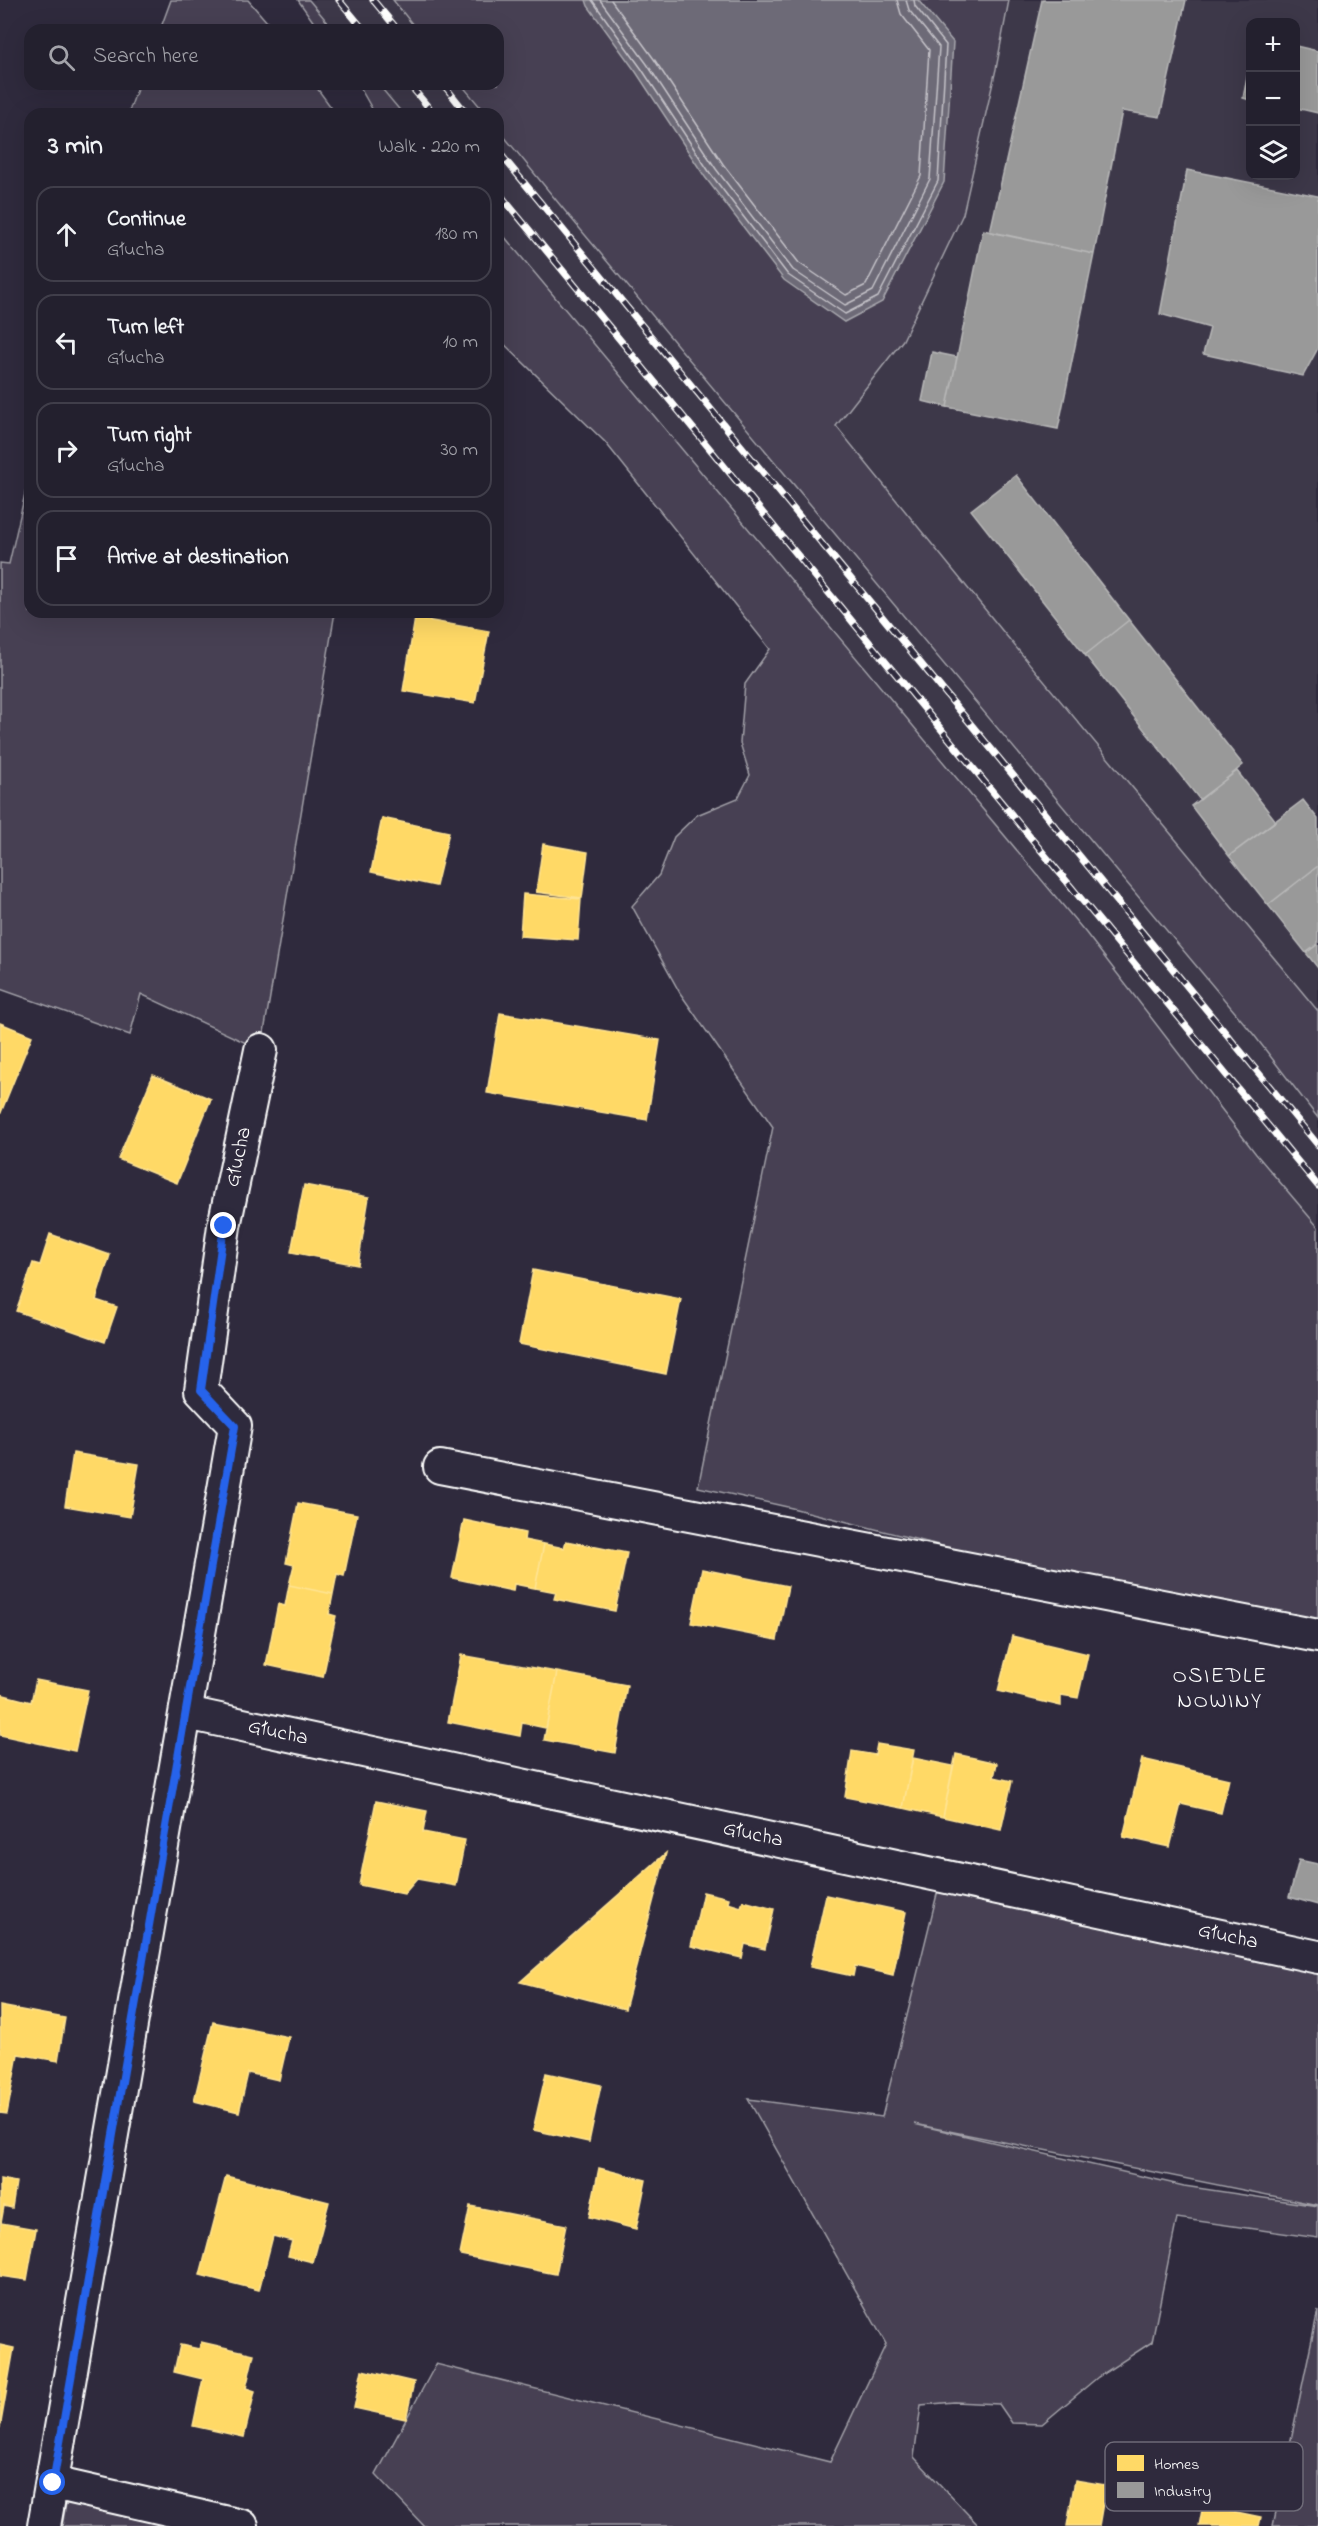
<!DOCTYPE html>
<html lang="en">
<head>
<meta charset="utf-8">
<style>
	:root { --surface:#23202e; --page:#2f2d3a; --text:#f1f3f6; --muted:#a3a3aa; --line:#403e4a }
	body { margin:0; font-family:"Indie Flower",sans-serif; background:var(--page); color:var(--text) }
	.controls { position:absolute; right:18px; top:18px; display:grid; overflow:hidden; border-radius:12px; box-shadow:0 6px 24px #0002 }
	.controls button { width:54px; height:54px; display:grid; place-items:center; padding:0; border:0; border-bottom:2px solid var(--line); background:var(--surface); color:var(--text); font:30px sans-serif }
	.stop { position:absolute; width:18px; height:18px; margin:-14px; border:4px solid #2563eb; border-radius:50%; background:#fff }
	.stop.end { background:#2563eb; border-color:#fff; box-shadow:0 2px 6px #0008 }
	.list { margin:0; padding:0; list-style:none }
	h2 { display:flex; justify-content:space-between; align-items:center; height:78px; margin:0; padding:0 24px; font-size:26px }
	h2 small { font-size:20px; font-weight:400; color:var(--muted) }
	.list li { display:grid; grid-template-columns:39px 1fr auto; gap:18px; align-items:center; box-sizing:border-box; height:96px; margin:0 12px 12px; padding:0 12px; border:2px solid var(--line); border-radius:18px }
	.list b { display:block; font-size:22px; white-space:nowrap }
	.list p { margin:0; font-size:20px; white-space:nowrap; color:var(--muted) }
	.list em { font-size:20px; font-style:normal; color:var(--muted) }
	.icon { flex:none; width:33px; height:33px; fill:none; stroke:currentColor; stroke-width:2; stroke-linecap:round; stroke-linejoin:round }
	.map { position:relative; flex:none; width:1318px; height:2526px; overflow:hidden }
	.search { position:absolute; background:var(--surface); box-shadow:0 6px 24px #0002; left:24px; top:24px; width:480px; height:66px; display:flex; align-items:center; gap:15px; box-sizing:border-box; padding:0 21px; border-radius:18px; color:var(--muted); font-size:22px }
	.panel { position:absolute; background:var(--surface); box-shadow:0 6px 24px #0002; left:24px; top:108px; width:480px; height:510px; border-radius:18px }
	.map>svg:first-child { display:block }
</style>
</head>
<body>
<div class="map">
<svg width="1318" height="2526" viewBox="0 0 1318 2526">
	<rect width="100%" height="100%" fill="#2f2a3d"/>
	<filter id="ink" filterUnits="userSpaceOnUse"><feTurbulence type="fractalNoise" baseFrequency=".0167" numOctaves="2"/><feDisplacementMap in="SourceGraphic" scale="12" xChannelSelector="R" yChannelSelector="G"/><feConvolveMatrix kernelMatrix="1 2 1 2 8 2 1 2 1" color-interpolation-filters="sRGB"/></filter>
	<g filter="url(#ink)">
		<path fill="#3c3749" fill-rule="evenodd" d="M309 0H392L416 30H334Z
			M1009 0H1318V1011L851 451 836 426 862 390 996 69ZM1250 22H1296V176H1250Z
			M378 84H460L484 114H403Z
			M498 131 1254 1035 1318 1118V1227L1256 1154 498 229Z"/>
		<path fill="#464152" stroke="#a2a0a8" stroke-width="1.5" d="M171 0H248L274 30H160Z
			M298 0H309L334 30H319Z
			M393 0H1009L996 69 963 214 903 340 836 426 1005 634 1318 1011V1118L1254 1035 565 211 498 129V114H486L461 84H498V30H417Z
			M139 84H314L336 114H128Z
			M358 84H378L403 114H375Z
			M498 229 1086 933 1256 1154 1318 1227V1625L1054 1574 792 1508 698 1487 773 1127 680 993 632 906 659 875 674 837 697 815 738 798 750 775 740 743 745 684 770 649 605 442 498 338Z
			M30 472V612H335L261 1050 141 994 130 1035 0 989V563L9 564Z
			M938 1890 1318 1971V2205L914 2124 1184 2186 1318 2206V2238L1177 2218 1152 2342 1098 2377 1042 2424 1012 2423 999 2404 954 2402 921 2405 914 2457 979 2526H424L376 2475 436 2364 830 2462 886 2344 748 2099 882 2117Z
			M1318 2310V2524L1317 2526H1273Z
			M67 2498 191 2526H62Z"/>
		<path fill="#6d6a77" stroke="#a7a6ad" stroke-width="1.5" d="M586 0H918L953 42 944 182 882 302 844 322 784 280 705 177 636 72 588 6Z"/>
		<path fill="#ffd966" stroke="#ffe494" stroke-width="1.5" d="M415 618 489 631 475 703 403 691Z
			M382 818 449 832 436 886 371 872Z
			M543 844 588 852 582 898 536 892Z
			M523 894 581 899 578 940 520 936Z
			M500 1013 660 1040 647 1120 487 1093Z
			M0 1023 32 1036 0 1115Z
			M153 1075 211 1099 177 1183 118 1159Z
			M304 1185 369 1197 358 1265 291 1252Z
			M50 1234 110 1255 96 1300 117 1307 105 1342 16 1311 33 1263 40 1265Z
			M533 1270 681 1299 666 1374 519 1344Z
			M73 1453 139 1464 130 1517 65 1506Z
			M298 1503 357 1514 344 1576 337 1574 333 1594 289 1585 294 1565 286 1563Z
			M464 1520 525 1533 524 1540 544 1544 535 1588 514 1584 513 1591 452 1578Z
			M566 1541 627 1553 615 1611 554 1599 556 1592 535 1588 544 1544 564 1548Z
			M702 1569 788 1586 777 1640 691 1623Z
			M289 1585 333 1594 329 1614 336 1616 323 1677 266 1665 278 1604 285 1606Z
			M1012 1636 1088 1654 1078 1698 1061 1695V1706L998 1691Z
			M461 1655 557 1672 546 1728 522 1723 520 1736 448 1722Z
			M557 1672 627 1685 615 1753 544 1740Z
			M36 1680 88 1690 75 1751 0 1735V1694L31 1702Z
			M877 1744 914 1750 903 1808 845 1797 852 1751 875 1755Z
			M956 1754 997 1763 994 1777 1012 1781 1001 1830 943 1817Z
			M913 1758 953 1766 943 1817 903 1808Z
			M1142 1759 1229 1779 1221 1813 1181 1804 1170 1847 1123 1837Z
			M376 1801 427 1811 423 1832 465 1840 456 1886 417 1879 404 1894 359 1885Z
			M666 1853 625 2009 520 1982Z
			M703 1892 729 1898 728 1903 741 1907 743 1901 774 1909 765 1949 745 1944 742 1958 691 1946Z
			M826 1895 906 1912 893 1975 855 1966 853 1976 810 1967Z
			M0 2006 65 2018 58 2061 18 2054 7 2114 0 2113Z
			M213 2022 289 2037 279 2080 248 2073 239 2112 194 2101Z
			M546 2073 601 2085 589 2142 533 2130Z
			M599 2168 646 2180 636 2229 589 2217Z
			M226 2176 329 2202 313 2262 288 2256 292 2241 273 2236 259 2290 200 2275Z
			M0 2179 16 2182 12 2208 4 2206 1 2223 36 2229 27 2280 0 2276Z
			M470 2206 566 2225 556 2274 460 2255Z
			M201 2342 254 2354 246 2388 255 2391 244 2437 193 2426 203 2379 174 2372 180 2345 199 2349Z
			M0 2345 14 2348 0 2428Z
			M362 2370 414 2382 406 2419 354 2408Z
			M1075 2480 1106 2485 1099 2526H1067Z
			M1203 2505 1261 2517 1259 2526H1199Z"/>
		<path fill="#999" stroke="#b8b8b8" stroke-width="1.5" d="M1042 0H1186L1160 117 1122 111 1094 254 990 232Z
			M1296 46 1318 51V113L1296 108Z
			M1250 63V100L1243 98Z
			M1187 170 1318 196V348L1303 376 1203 354 1210 328 1160 314Z
			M983 230 1094 254 1058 429 947 407Z
			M932 352 957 357 947 407 922 401Z
			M1016 475 1129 620 1085 655 971 510Z
			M1129 620 1243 765 1200 800 1085 655Z
			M1237 771 1276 821 1229 856 1191 806Z
			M1303 800 1318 819V866L1268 905 1229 856Z
			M1318 866V944L1306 953 1268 905Z
			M1318 944V968L1306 953Z
			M1299 1860 1318 1864V1905L1289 1897Z"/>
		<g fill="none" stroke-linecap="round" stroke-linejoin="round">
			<path stroke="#c5c3c9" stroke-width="1.5" d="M592 0 641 68 710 173 788 275 845 314 878 297 938 181 946 45 915 6 914 0
				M600 0 647 64 716 169 793 270 845 305 873 291 930 179 939 47 909 10 906 0
				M611 0 654 59 723 164 799 263 846 295 866 285 921 176 929 50 901 14 897 0"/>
			<defs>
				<path id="street" d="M440 1467 1318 1636
					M187 1713 1318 1957
					M53 2483 242 2526
					M44 2526 235 1426 201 1390 224 1226 261 1050"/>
			</defs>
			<use href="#street" stroke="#fff" stroke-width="36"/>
			<use href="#street" stroke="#2f2a3d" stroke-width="32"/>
			<defs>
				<path id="rail" d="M339 0 364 30
					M373 0 398 30
					M409 84 434 114
					M443 84 467 114
					M498 151 1318 1145
					M498 192 1318 1186"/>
			</defs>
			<use href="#rail" stroke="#fff" stroke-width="7"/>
			<use href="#rail" stroke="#2f2a3d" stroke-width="4.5" stroke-dasharray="14" stroke-linecap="butt"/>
		</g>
	</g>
	<g fill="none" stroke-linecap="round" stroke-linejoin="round" filter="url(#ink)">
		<path stroke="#2563eb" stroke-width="8" d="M53 2483 235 1426 201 1390 224 1226"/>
	</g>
	<g text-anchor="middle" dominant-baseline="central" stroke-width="6" stroke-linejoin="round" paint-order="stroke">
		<g font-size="21" fill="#fff" stroke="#2f2a3d">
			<text transform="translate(239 1157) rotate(-78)">Głucha</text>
			<text transform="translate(278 1733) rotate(12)">Głucha</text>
			<text transform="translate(753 1835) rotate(12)">Głucha</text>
			<text transform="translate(1228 1937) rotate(12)">Głucha</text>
		</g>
		<g font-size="22" letter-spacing="1.5" fill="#fff" stroke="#2f2a3d">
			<text x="1220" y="1677">OSIEDLE<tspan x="1220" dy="25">NOWINY</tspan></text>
		</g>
	</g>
	<rect x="1105" y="2442" width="198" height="69" rx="9" fill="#2f2a3d" stroke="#6d6a77" stroke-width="1.5"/>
	<rect x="1117" y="2455" width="27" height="16" fill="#ffd966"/>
	<rect x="1117" y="2482" width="27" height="16" fill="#999"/>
	<g font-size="16" fill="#fff">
		<text x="1154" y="2469">Homes</text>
		<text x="1154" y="2496">Industry</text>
	</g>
</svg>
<div class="controls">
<button>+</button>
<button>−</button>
<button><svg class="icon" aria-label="layers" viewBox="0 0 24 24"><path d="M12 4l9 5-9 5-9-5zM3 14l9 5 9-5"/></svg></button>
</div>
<div class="stop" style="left:53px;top:2483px"></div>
<div class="stop end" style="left:224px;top:1226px"></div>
<div class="search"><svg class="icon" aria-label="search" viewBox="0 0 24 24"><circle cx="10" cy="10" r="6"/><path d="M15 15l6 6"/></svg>Search here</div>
<section class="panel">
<h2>3 min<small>Walk · 220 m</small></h2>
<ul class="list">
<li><svg class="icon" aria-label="ahead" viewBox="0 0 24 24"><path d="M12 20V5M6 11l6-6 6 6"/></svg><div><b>Continue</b><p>Głucha</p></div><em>180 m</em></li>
<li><svg class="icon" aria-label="left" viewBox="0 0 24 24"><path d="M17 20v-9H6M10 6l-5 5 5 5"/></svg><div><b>Turn left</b><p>Głucha</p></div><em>10 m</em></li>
<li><svg class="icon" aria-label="right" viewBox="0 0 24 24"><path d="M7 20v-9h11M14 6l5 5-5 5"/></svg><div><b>Turn right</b><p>Głucha</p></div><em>30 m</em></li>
<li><svg class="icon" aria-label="arrive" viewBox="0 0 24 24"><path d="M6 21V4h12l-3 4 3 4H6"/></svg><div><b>Arrive at destination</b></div></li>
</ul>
</section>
</div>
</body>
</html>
